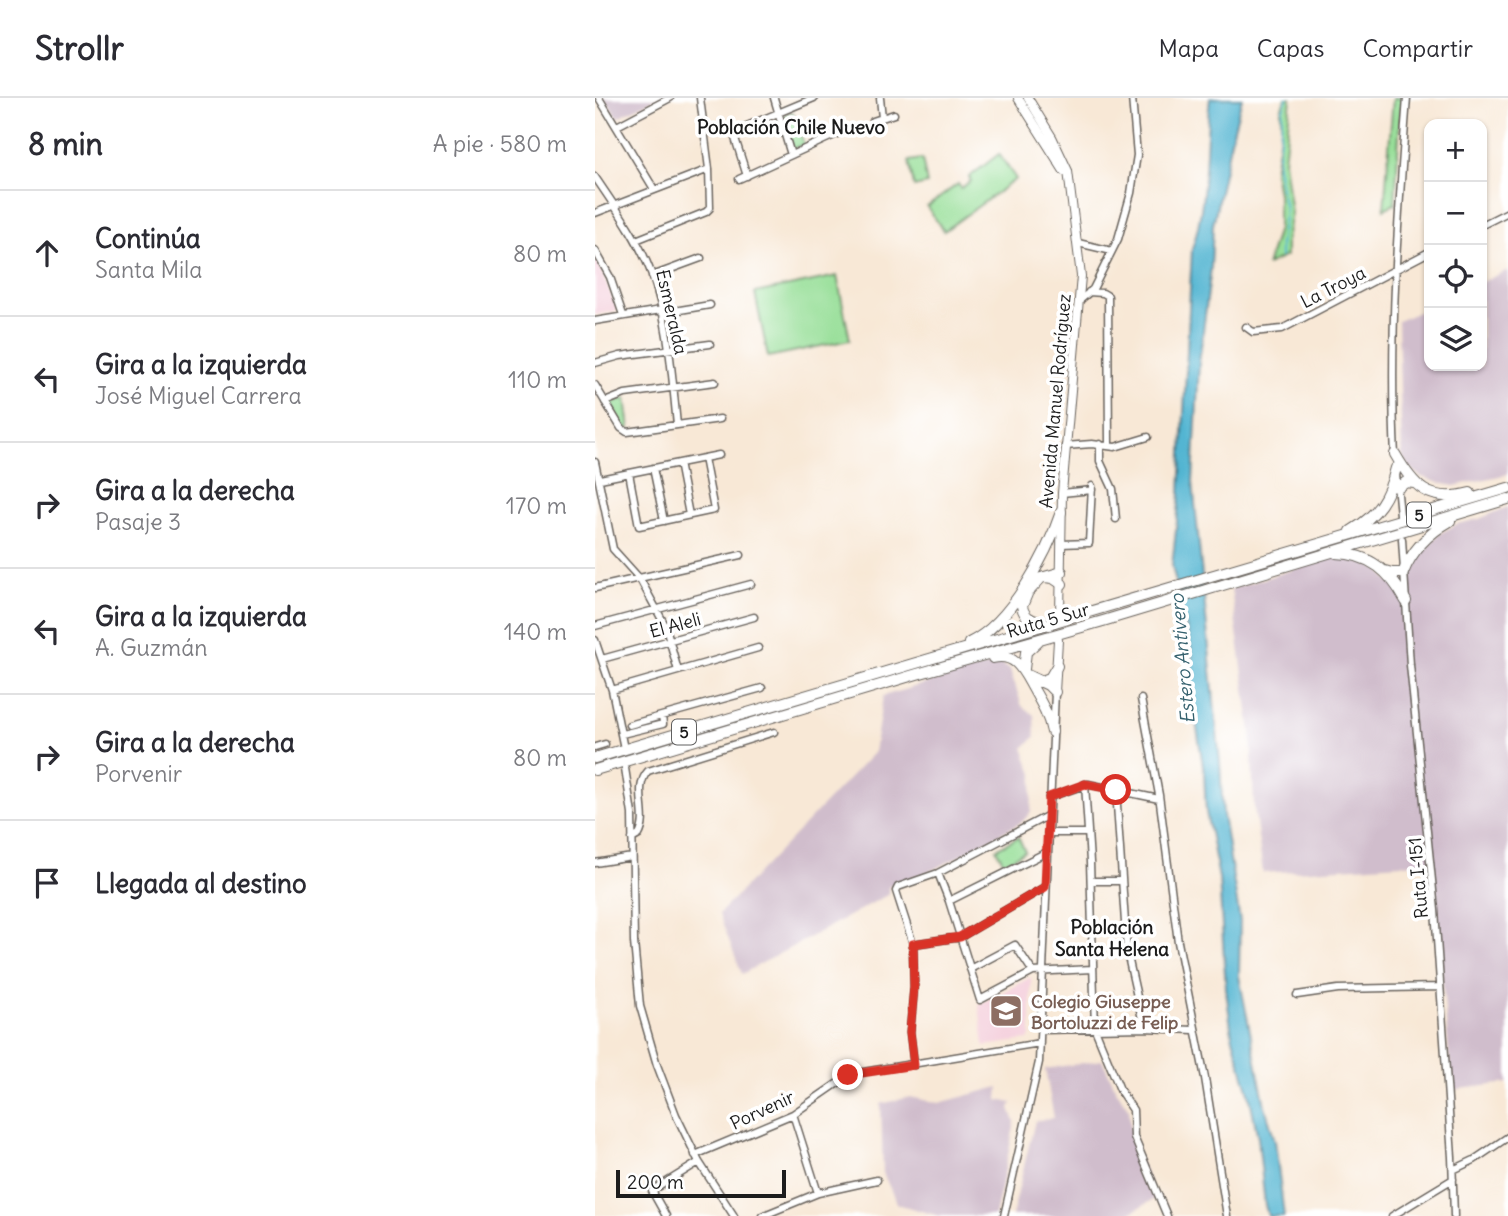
<!DOCTYPE html>
<html lang="es">
<head>
<meta charset="utf-8">
<style>
	:root { --surface:#fff; --page:#f2f2f3; --text:#2b2b33; --muted:#7c7c81; --line:#e1e1e2 }
	body { margin:0; font-family:Delius,sans-serif; background:var(--page); color:var(--text) }
	.controls { position:absolute; right:21px; top:21px; display:grid; overflow:hidden; border-radius:14px; box-shadow:0 2px 5px #0004 }
	.controls button { width:63px; height:63px; display:grid; place-items:center; padding:0; border:0; border-bottom:2px solid var(--line); background:var(--surface); color:var(--text); font:35px sans-serif }
	.scale { position:absolute; left:21px; bottom:18px; width:170px; box-sizing:border-box; padding-left:7px; border:4px solid #1c1c1c; border-top:0; font-size:19px; line-height:24px; white-space:nowrap; color:#1c1c1c; -webkit-text-stroke:5px #fff; paint-order:stroke }
	.stop { position:absolute; width:21px; height:21px; margin:-16px; border:5px solid #d93025; border-radius:50%; background:#fff }
	.stop.end { background:#d93025; border-color:#fff; box-shadow:0 2px 7px #0008 }
	.list { margin:0; padding:0; list-style:none }
	h2 { display:flex; justify-content:space-between; align-items:center; height:91px; margin:0; padding:0 28px; font-size:30px }
	h2 small { font-size:23px; font-weight:400; color:var(--muted) }
	.list li { display:grid; grid-template-columns:46px 1fr auto; gap:21px; align-items:center; box-sizing:border-box; height:126px; padding:0 28px; border-top:2px solid var(--line) }
	.list b { display:block; font-size:26px; white-space:nowrap }
	.list p { margin:0; font-size:23px; white-space:nowrap; color:var(--muted) }
	.list em { font-size:23px; font-style:normal; color:var(--muted) }
	.icon { flex:none; width:38px; height:38px; fill:none; stroke:currentColor; stroke-width:2; stroke-linecap:round; stroke-linejoin:round }
	.map { position:relative; flex:none; width:913px; height:1118px; overflow:hidden }
	header { display:flex; align-items:center; gap:42px; box-sizing:border-box; height:98px; padding:0 35px; background:var(--surface); border-bottom:2px solid var(--line) }
	header strong { font-size:33px }
	nav { display:flex; gap:38px; margin-inline-start:auto; font-size:24px }
	main { display:flex }
	aside { flex:1; background:var(--surface) }
	.map>svg:first-child { display:block }
</style>
</head>
<body>
<header>
<strong>Strollr</strong>
<nav><a>Mapa</a><a>Capas</a><a>Compartir</a></nav>
</header>
<main>
<aside>
<h2>8 min<small>A pie · 580 m</small></h2>
<ul class="list">
<li><svg class="icon" aria-label="ahead" viewBox="0 0 24 24"><path d="M12 20V5M6 11l6-6 6 6"/></svg><div><b>Continúa</b><p>Santa Mila</p></div><em>80 m</em></li>
<li><svg class="icon" aria-label="left" viewBox="0 0 24 24"><path d="M17 20v-9H6M10 6l-5 5 5 5"/></svg><div><b>Gira a la izquierda</b><p>José Miguel Carrera</p></div><em>110 m</em></li>
<li><svg class="icon" aria-label="right" viewBox="0 0 24 24"><path d="M7 20v-9h11M14 6l5 5-5 5"/></svg><div><b>Gira a la derecha</b><p>Pasaje 3</p></div><em>170 m</em></li>
<li><svg class="icon" aria-label="left" viewBox="0 0 24 24"><path d="M17 20v-9H6M10 6l-5 5 5 5"/></svg><div><b>Gira a la izquierda</b><p>A. Guzmán</p></div><em>140 m</em></li>
<li><svg class="icon" aria-label="right" viewBox="0 0 24 24"><path d="M7 20v-9h11M14 6l5 5-5 5"/></svg><div><b>Gira a la derecha</b><p>Porvenir</p></div><em>80 m</em></li>
<li><svg class="icon" aria-label="arrive" viewBox="0 0 24 24"><path d="M6 21V4h12l-3 4 3 4H6"/></svg><div><b>Llegada al destino</b></div></li>
</ul>
</aside>
<div class="map">
<svg width="913" height="1118" viewBox="0 0 913 1118">
	<rect width="100%" height="100%" fill="#fff"/>
	<filter id="ink" filterUnits="userSpaceOnUse"><feTurbulence type="fractalNoise" baseFrequency=".0143" numOctaves="2"/><feDisplacementMap in="SourceGraphic" scale="14" xChannelSelector="R" yChannelSelector="G"/><feConvolveMatrix kernelMatrix="1 2 1 2 8 2 1 2 1" color-interpolation-filters="sRGB"/></filter>
	<filter id="wash" filterUnits="userSpaceOnUse"><feTurbulence type="fractalNoise" baseFrequency=".00686" numOctaves="4" result="noise"/><feDisplacementMap in="SourceGraphic" scale="28" xChannelSelector="R" yChannelSelector="G"/><feGaussianBlur stdDeviation="1.57" result="paint"/><feColorMatrix in="noise" values="0 0 0 0 0 0 0 0 0 0 0 0 0 0 0 0 0 1.4 0 .05"/><feComposite in="paint" operator="in"/></filter>
	<g filter="url(#wash)">
		<rect width="100%" height="100%" fill="#f8e8d6"/>
		<path fill="#f4cfdc" d="M0 159 22 211 20 213 0 217Z
			M436 879V938L433 942 389 948 384 907Z"/>
		<path fill="#d0bdcc" d="M9 0H62L23 19Z
			M913 172V376L859 388 844 385 825 378 810 364 807 357 803 223 834 209V268H887V184Z
			M913 409V985L857 992 837 764 668 775 659 709 656 634 636 491 738 459 771 465 785 472 795 485 814 481 822 461 844 436 862 426 884 421Z
			M404 564 415 572 427 608 439 617 440 639 428 650 438 676 436 714 427 724 342 770 293 789 294 796 147 876 124 816 279 654 288 598Z
			M507 962 522 993 534 1011 536 1040 561 1100 530 1118H417L440 1023 459 1020 450 971Z
			M404 989 403 1002 417 1005 415 1010 420 1024 400 1118H344L302 1106 288 1075 286 1006 315 999 344 1005Z"/>
		<path fill="#98df99" stroke="#5a7e5a" stroke-width="2" d="M690 0H696L689 63 696 115 691 142V158L672 167 683 130V96L679 73 686 31V13Z
			M798 0H806L800 106 789 111Z
			M198 14 209 46 198 51 189 17Z
			M404 56 421 81 349 133 332 109 363 86 366 90 376 83 374 79Z
			M327 61 332 86 319 89 314 63Z
			M242 178 255 242 173 259 160 195Z
			M31 300 35 331 29 329 15 305Z
			M423 739 430 753 409 765 401 751Z"/>
		<path fill="#53b5d2" stroke="#386877" stroke-width="2" d="M615 0H647L636 42 618 127 616 170 604 265 598 384 625 665 628 717 645 823 644 878 670 1008 680 1043 689 1118H673L670 1107 663 1040 654 995 637 937 631 892 624 780 611 714 609 674 598 605 597 554 577 468 585 396 597 151C613 103 609 49 615 0Z"/>
		<g fill="none" stroke-linecap="round" stroke-linejoin="round">
			<path stroke="#53b5d2" stroke-width="2" d="M685 159V147L690 112 682 68 688 11 692 0"/>
		</g>
	</g>
	<g filter="url(#ink)">
		<g fill="none" stroke-linecap="round" stroke-linejoin="round">
			<defs>
				<path id="minor" d="M4 0 59 91
					M179 0 196 57
					M285 0 287 20
					M278 23 299 16
					M22 28 75 0
					M152 78 139 37 140 33 219 0
					M0 79C21 110 44 142 57 177 74 224 77 278 82 327
					M144 81 255 30
					M0 115 114 71
					M887 127 913 114
					M41 142 111 114 115 110 114 71 105 0
					M483 145 517 153
					M0 152 15 179 28 217
					M57 178 106 160
					M494 194 508 195 513 198 514 347
					M484 203 498 191 523 141 536 95 542 57 537 0
					M67 215 115 207
					M0 223 66 212
					M651 229 658 234 687 231 834 154
					M0 265 25 258 115 246
					M0 287 26 330 32 334 125 321
					M10 304 30 296 120 284
					M505 346V363L518 391 521 421
					M470 348 497 346 520 349 553 339
					M800 358C794 239 803 119 812 0
					M0 364 18 451 45 481 71 529 83 573
					M84 365 94 417
					M58 370 69 423
					M34 375 44 428 119 412 109 360
					M801 376 805 417
					M5 381 124 357
					M467 395 497 392
					M807 441 815 567 840 812 857 1059 859 1118
					M466 446 494 445 497 388
					M0 490 146 457
					M0 528 156 486
					M0 542 17 592 28 646
					M7 561 159 519
					M17 592 163 550
					M546 601 564 697 583 844 610 980 632 1118
					M34 627 167 590
					M27 636 68 626 67 618
					M0 649 10 646
					M30 670 37 716 39 844 45 908 62 967 81 1017 104 1064 139 1118
					M490 686 495 764 500 931 526 994 538 1012 539 1039 572 1118
					M521 692 532 854 549 930
					M454 699 493 686 564 701
					M453 735H493
					M37 741 44 737C55 718 37 690 53 673L179 634
					M0 765 37 759
					M343 775 354 803 385 902 438 874 497 871
					M496 783H527
					M354 803 452 754
					M318 846 365 839 450 789
					M375 871 420 847 438 874
					M702 897 743 891 845 889
					M446 932 549 930 599 932
					M319 967 315 934 319 889 318 846 301 793 303 789 343 775 454 717
					M100 1057 198 1016 256 976 445 945
					M858 1072 879 1062 913 1039
					M223 1095 282 1082
					M71 1118 57 1093 104 1064
					M167 1118 223 1095 198 1016
					M409 1118 444 964 460 594
					M797 1118 858 1081"/>
				<path id="major" d="M423 0 469 73
					M433 0 457 39 473 73 486 178 467 395 465 517
					M460 594 463 542"/>
				<path id="highway" d="M800 356C819 389 834 406 875 395
					M803 390 811 384 819 385
					M756 433C782 418 794 399 801 370
					M741 455C776 456 795 474 811 503
					M790 473 797 475H808C817 452 834 435 855 423
					M449 479 458 480 467 486
					M435 492 446 480 467 474
					M432 496 427 508C429 522 441 523 454 527
					M374 545C416 525 452 456 466 414
					M398 560C422 554 429 575 439 592 447 606 454 618 457 634
					M429 571 431 554 443 543
					M432 577 453 587 460 594
					M444 584 455 580 462 568
					M0 660 913 390
					M0 672 322 576 508 523 913 401"/>
			</defs>
			<use href="#minor" stroke="#69635d" stroke-width="9"/>
			<use href="#major" stroke="#69635d" stroke-width="10"/>
			<use href="#highway" stroke="#69635d" stroke-width="12"/>
			<use href="#minor" stroke="#fff" stroke-width="6"/>
			<use href="#major" stroke="#fff" stroke-width="8"/>
			<use href="#highway" stroke="#fff" stroke-width="10"/>
		</g>
	</g>
	<g fill="none" stroke-linecap="round" stroke-linejoin="round" filter="url(#ink)">
		<path stroke="#d93025" stroke-width="9" d="M253 977 319 967 315 934 319 889 318 846 365 839 450 789 454 699 490 686 521 692"/>
	</g>
	<defs>
		<symbol id="school-square" viewBox="-11 -11 22 22"><rect x="-9" y="-9" width="18" height="18" rx="4" fill="#8d6e63" stroke="#fff"/><path d="M0-5L7-2L0 1L-7-2ZM-4 1L0 2.5L4 1V4Q0 6-4 4Z" fill="#fff"/></symbol>
	</defs>
	<g fill-rule="evenodd">
		<use href="#school-square" x="392" y="894" width="38" height="38"/>
	</g>
	<g text-anchor="middle" dominant-baseline="central" stroke-width="7" stroke-linejoin="round" paint-order="stroke">
		<g fill="#fff" stroke="#606060" stroke-width="2">
			<rect x="812" y="404.5" width="24" height="25" rx="5"/>
			<rect x="77" y="621.5" width="24" height="25" rx="5"/>
		</g>
		<g font-size="16" font-weight="bold" fill="#1c1c1c">
			<text x="824" y="417">5</text>
			<text x="89" y="634">5</text>
		</g>
		<g font-size="18" fill="#1c1c1c" stroke="#fff">
			<text transform="translate(738 189) rotate(-27)">La Troya</text>
			<text transform="translate(77 214) rotate(77)">Esmeralda</text>
			<text transform="translate(460 303) rotate(-85)">Avenida Manuel Rodríguez</text>
			<text transform="translate(453 522) rotate(-16)">Ruta 5 Sur</text>
			<text transform="translate(80 527) rotate(-15)">El Aleli</text>
			<text transform="translate(823 780) rotate(-95)">Ruta I-151</text>
			<text transform="translate(167 1012) rotate(-25)">Porvenir</text>
		</g>
		<g font-size="18" font-weight="bold" fill="#785e54" stroke="#fff" text-anchor="start">
			<text x="436" y="903">Colegio Giuseppe<tspan x="436" dy="21">Bortoluzzi de Felip</tspan></text>
		</g>
		<g font-size="19" font-weight="bold" fill="#1c1c1c" stroke="#fff">
			<text x="196" y="29">Población Chile Nuevo</text>
			<text x="517" y="829">Población<tspan x="517" dy="22">Santa Helena</tspan></text>
		</g>
		<g font-size="19" font-style="italic" fill="#35616e" stroke="#fff">
			<text transform="translate(587 561) rotate(-95)">Estero Antivero</text>
		</g>
	</g>
</svg>
<div class="controls">
<button>+</button>
<button>−</button>
<button><svg class="icon" aria-label="locate" viewBox="0 0 24 24"><circle cx="12" cy="12" r="6"/><path d="M12 2v4M12 18v4M2 12h4M18 12h4"/></svg></button>
<button><svg class="icon" aria-label="layers" viewBox="0 0 24 24"><path d="M12 4l9 5-9 5-9-5zM3 14l9 5 9-5"/></svg></button>
</div>
<div class="scale">200 m</div>
<div class="stop" style="left:521px;top:692px"></div>
<div class="stop end" style="left:253px;top:977px"></div>
</div>
</main>
</body>
</html>
